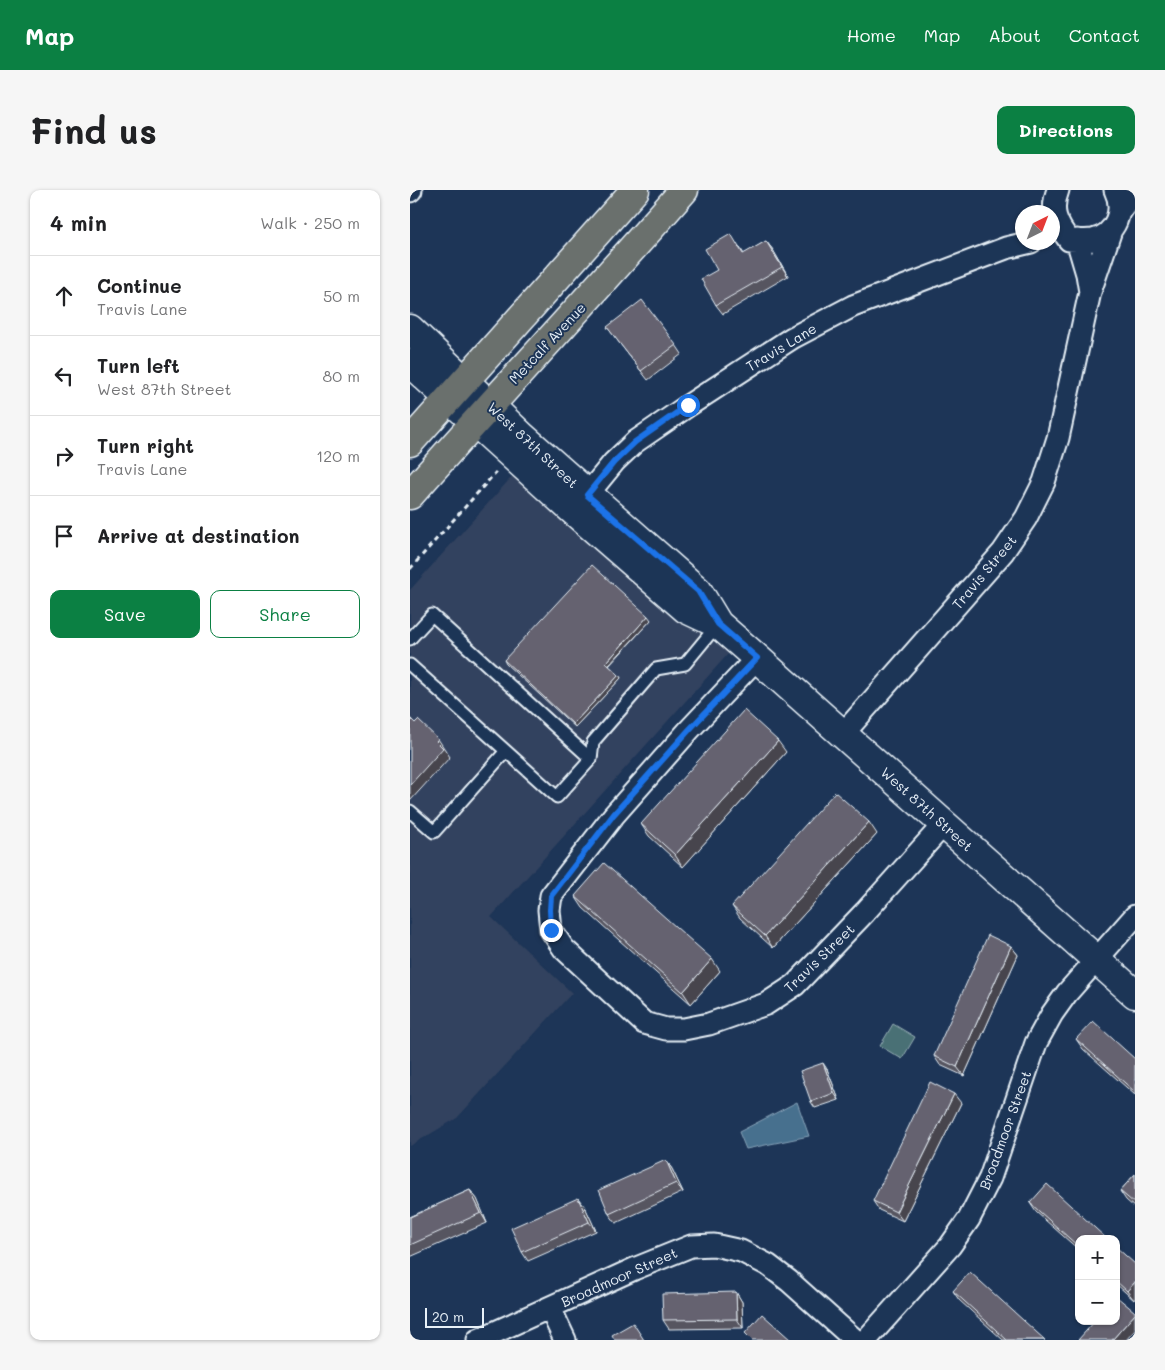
<!DOCTYPE html>
<html lang="en">
<head>
<meta charset="utf-8">
<style>
	:root { --surface:#fff; --page:#f6f6f6; --text:#202124; --muted:#757577; --line:#e0e0e0; --accent:#0b8043 }
	body { margin:0; font-family:Mali,sans-serif; background:var(--page); color:var(--text) }
	.controls { position:absolute; right:15px; bottom:15px; display:grid; overflow:hidden; border-radius:10px; box-shadow:0 1px 4px #0004 }
	.controls button { width:45px; height:45px; display:grid; place-items:center; padding:0; border:0; border-bottom:1px solid var(--line); background:var(--surface); color:var(--text); font:25px sans-serif }
	.compass { position:absolute; left:605px; top:15px; width:45px; height:45px; border-radius:50%; background:var(--surface); box-shadow:0 1px 4px #0004; rotate:42deg }
	.scale { position:absolute; left:15px; bottom:12px; width:59px; box-sizing:border-box; padding-left:5px; border:2px solid #e8f1f8; border-top:0; font-size:14px; line-height:18px; white-space:nowrap; color:#e8f1f8; -webkit-text-stroke:4px #1d3557; paint-order:stroke }
	.stop { position:absolute; width:15px; height:15px; margin:-11px; border:4px solid #1a73e8; border-radius:50%; background:#fff }
	.stop.end { background:#1a73e8; border-color:#fff; box-shadow:0 1px 5px #0008 }
	.list { margin:0; padding:0; list-style:none }
	h2 { display:flex; justify-content:space-between; align-items:center; height:65px; margin:0; padding:0 20px; font-size:21px }
	h2 small { font-size:16px; font-weight:400; color:var(--muted) }
	.list li { display:grid; grid-template-columns:32px 1fr auto; gap:15px; align-items:center; box-sizing:border-box; height:80px; padding:0 20px; border-top:1px solid var(--line) }
	.list b { display:block; font-size:19px; white-space:nowrap }
	.list p { margin:0; font-size:16px; white-space:nowrap; color:var(--muted) }
	.list em { font-size:16px; font-style:normal; color:var(--muted) }
	.actions { display:flex; gap:10px; padding:15px 20px }
	.actions a { flex:1; padding:11px 0; border:1px solid var(--accent); border-radius:10px; text-align:center; font-size:18px; color:var(--accent) }
	.actions .main { background:var(--accent); color:#fff }
	.icon { flex:none; width:28px; height:28px; fill:none; stroke:currentColor; stroke-width:2; stroke-linecap:round; stroke-linejoin:round }
	.map { position:relative; flex:none; width:725px; height:1150px; overflow:hidden; border-radius:10px }
	header { display:flex; align-items:center; gap:30px; box-sizing:border-box; height:70px; padding:0 25px; background:var(--accent); color:#fff }
	header strong { font-size:24px }
	nav { display:flex; gap:28px; margin-inline-start:auto; font-size:18px }
	.intro { display:flex; align-items:center; justify-content:space-between; box-sizing:border-box; height:120px; padding:0 30px }
	h1 { margin:0; font-size:35px }
	.button { padding:12px 22px; border-radius:10px; background:var(--accent); color:#fff; font-size:18px; font-weight:700 }
	main { display:flex; gap:30px; padding:0 30px }
	aside { flex:1; background:var(--surface); border-radius:10px; box-shadow:0 1px 4px #0004 }
	.map>svg:first-child { display:block }
</style>
</head>
<body>
<header>
<strong>Map</strong>
<nav><a>Home</a><a>Map</a><a>About</a><a>Contact</a></nav>
</header>
<div class="intro"><h1>Find us</h1><a class="button">Directions</a></div>
<main>
<aside>
<h2>4 min<small>Walk · 250 m</small></h2>
<ul class="list">
<li><svg class="icon" aria-label="ahead" viewBox="0 0 24 24"><path d="M12 20V5M6 11l6-6 6 6"/></svg><div><b>Continue</b><p>Travis Lane</p></div><em>50 m</em></li>
<li><svg class="icon" aria-label="left" viewBox="0 0 24 24"><path d="M17 20v-9H6M10 6l-5 5 5 5"/></svg><div><b>Turn left</b><p>West 87th Street</p></div><em>80 m</em></li>
<li><svg class="icon" aria-label="right" viewBox="0 0 24 24"><path d="M7 20v-9h11M14 6l5 5-5 5"/></svg><div><b>Turn right</b><p>Travis Lane</p></div><em>120 m</em></li>
<li><svg class="icon" aria-label="arrive" viewBox="0 0 24 24"><path d="M6 21V4h12l-3 4 3 4H6"/></svg><div><b>Arrive at destination</b></div></li>
</ul>
<div class="actions"><a class="main">Save</a><a>Share</a></div>
</aside>
<div class="map">
<svg width="725" height="1150" viewBox="0 0 725 1150">
	<rect width="100%" height="100%" fill="#1d3557"/>
	<filter id="ink" filterUnits="userSpaceOnUse"><feTurbulence type="fractalNoise" baseFrequency=".02" numOctaves="2"/><feDisplacementMap in="SourceGraphic" scale="10" xChannelSelector="R" yChannelSelector="G"/><feConvolveMatrix kernelMatrix="1 2 1 2 8 2 1 2 1" color-interpolation-filters="sRGB"/></filter>
	<g filter="url(#ink)">
		<path fill="#33425e" d="M108 280 266 425 319 463 81 727 162 803 47 928 0 956V400Z"/>
		<path fill="#486f74" stroke="#98b0b6" d="M483 834 505 847 492 869 470 856Z"/>
		<path fill="#466f8e" stroke="#87a3b8" d="M387 912 399 946 336 959 329 942Z"/>
		<g fill="none" stroke-linecap="round" stroke-linejoin="round">
			<defs>
				<path id="lane" d="M0 449 22 425 181 569
					M0 475 96 561
					M0 621 24 642 96 561 147 607 181 569 183 552 246 479 275 474 308 434"/>
				<path id="street" d="M648 0C640 20 646 34 659 50 667 50 675 51 683 50 706 45 715 20 705 0
					M0 1 1 0
					M709 22 725 0
					M667 50 677 84 680 102
					M177 305 204 272 225 252 279 215 382 148 443 116 596 58 621 52
					M347 468 279 540 204 625 141 706 139 720 141 740 154 759 234 833 256 839H274L299 834 356 814 385 795 455 722 534 634
					M433 544 593 362 616 328 634 292 648 248 680 102 701 40
					M140 1118 155 1150
					M68 1150 224 1079 281 1056 304 1055 331 1061 358 1075 379 1091 445 1150
					M456 1150 540 1056 559 1029 580 988 626 853 642 824 657 803 725 726"/>
				<path id="secondary" d="M0 139 113 247 288 401 308 434
					M0 173 161 319 276 419 308 434 347 468 725 804"/>
				<path id="primary" d="M0 252 225 0
					M0 305C90 203 184 103 274 0"/>
			</defs>
			<use href="#lane" stroke="#e8f1f8" stroke-width="15"/>
			<use href="#street" stroke="#e8f1f8" stroke-width="25"/>
			<use href="#secondary" stroke="#e8f1f8" stroke-width="31"/>
			<use href="#primary" stroke="#e8f1f8" stroke-width="31"/>
			<path stroke="#e8f1f8" stroke-width="3" stroke-dasharray="5 4" stroke-linecap="butt" d="M0 379 86 282"/>
			<use href="#lane" stroke="#1d3557" stroke-width="11"/>
			<use href="#street" stroke="#1d3557" stroke-width="21"/>
			<use href="#secondary" stroke="#1d3557" stroke-width="28"/>
			<use href="#primary" stroke="#6a706d" stroke-width="28"/>
		</g>
		<path fill="#575460" stroke="#e8f1f8" d="M356 51 363 60 378 86 313 124 306 115 307 80 327 53 334 64Z
			M197 137 266 155 272 164 238 190Z
			M241 430 199 476 209 485 211 488 165 537 96 474 94 470Z
			M376 562 273 677 239 646 231 634Z
			M467 644 363 758 330 728 322 716Z
			M165 706 310 781 281 814 173 718Z
			M601 756 608 765 554 886 530 875 524 866Z
			M666 849 725 869V905L673 859Z
			M417 879 429 910 405 918 401 912Z
			M551 913 493 1031 469 1020 463 1011Z
			M256 970 262 979 273 1002 206 1033 199 1024Z
			M725 984V1018L716 1010 710 1001Z
			M60 1000 67 1009 77 1033 0 1067V1027Z
			M620 1013 669 1049V1060L626 1022Z
			M175 1017 186 1041 118 1071 112 1062Z
			M706 1057 724 1110 706 1094Z
			M543 1101 635 1150H593L549 1110Z
			M326 1102 332 1112 333 1138 259 1139 253 1130Z"/>
		<path fill="#47454e" stroke="#e8f1f8" d="M356 51 363 60 378 86 372 77Z
			M238 426 241 430 198 476 196 473Z
			M209 485 211 488 165 537 163 534Z
			M28 549 40 567 0 611V595Z
			M368 551 376 562 273 677 265 665Z
			M459 632 467 644 363 758 355 746Z
			M601 756 608 765 554 886 547 877Z
			M302 769 310 781 281 814 273 802Z
			M413 873 417 879 429 910 424 903Z
			M544 904 551 913 493 1031 486 1022Z
			M256 970 262 979 273 1002 266 993Z
			M60 1000 67 1009 77 1033 71 1023Z
			M168 1008 175 1017 186 1041 179 1032Z
			M725 1092V1108L724 1110 717 1101Z
			M326 1102 332 1112 333 1138 327 1129Z
			M725 1124V1140L716 1150H702Z"/>
		<path fill="#656270" stroke="#e8f1f8" d="M321 44 333 64 356 51 372 77 306 115 291 89 307 80 295 59Z
			M232 110 266 155 231 181 197 137Z
			M182 375 238 426 196 473 209 485 163 534 94 470Z
			M334 520 368 551 265 665 231 634Z
			M0 528 5 533 8 530 28 549 26 551 33 558 0 595Z
			M425 602 459 632 355 746 322 716Z
			M194 673 302 769 273 802 165 706Z
			M578 745 601 756 547 877 524 866Z
			M683 831 725 869V902L666 849Z
			M413 873 424 903 401 912 390 881Z
			M520 892 544 904 486 1022 463 1011Z
			M256 970 266 993 199 1024 189 1000Z
			M725 984V1014L710 1001Z
			M637 994 697 1049H669V1057L620 1013Z
			M60 1000 71 1023 0 1055V1027Z
			M168 1008 179 1032 112 1062 101 1038Z
			M706 1057 725 1074V1092L717 1101 706 1091Z
			M560 1082 635 1150H597L543 1101Z
			M326 1102 327 1129 253 1130 252 1104Z
			M707 1107 725 1122V1124L702 1150H668L685 1131H706V1108Z
			M352 1124 381 1150H342L335 1143Z
			M223 1133 234 1150H205L202 1145Z"/>
	</g>
	<g fill="none" stroke-linecap="round" stroke-linejoin="round" filter="url(#ink)">
		<path stroke="#1a73e8" stroke-width="6" d="M141 740 140 720 141 706 204 624 279 540 347 468 308 434 288 401 177 305 204 272 225 252 278 215"/>
	</g>
	<g text-anchor="middle" dominant-baseline="central" stroke-width="4" stroke-linejoin="round" paint-order="stroke">
		<g font-size="14" fill="#e8f1f8" stroke="#1d3557">
			<text transform="translate(137 153) rotate(-47)">Metcalf Avenue</text>
			<text transform="translate(371 157) rotate(-31)">Travis Lane</text>
			<text transform="translate(123 255) rotate(43)">West 87th Street</text>
			<text transform="translate(574 382) rotate(-50)">Travis Street</text>
			<text transform="translate(517 619) rotate(42)">West 87th Street</text>
			<text transform="translate(409 768) rotate(-44)">Travis Street</text>
			<text transform="translate(595 940) rotate(-70)">Broadmoor Street</text>
			<text transform="translate(209 1087) rotate(-24)">Broadmoor Street</text>
		</g>
	</g>
</svg>
<div class="controls">
<button>+</button>
<button>−</button>
</div>
<svg class="compass" viewBox="-18 -18 36 36"><path d="M0-13l5 13h-10z" fill="#e53935"/><path d="M0 13l5-13h-10z" fill="#757577"/></svg>
<div class="scale">20 m</div>
<div class="stop" style="left:278px;top:215px"></div>
<div class="stop end" style="left:141px;top:740px"></div>
</div>
</main>
</body>
</html>
